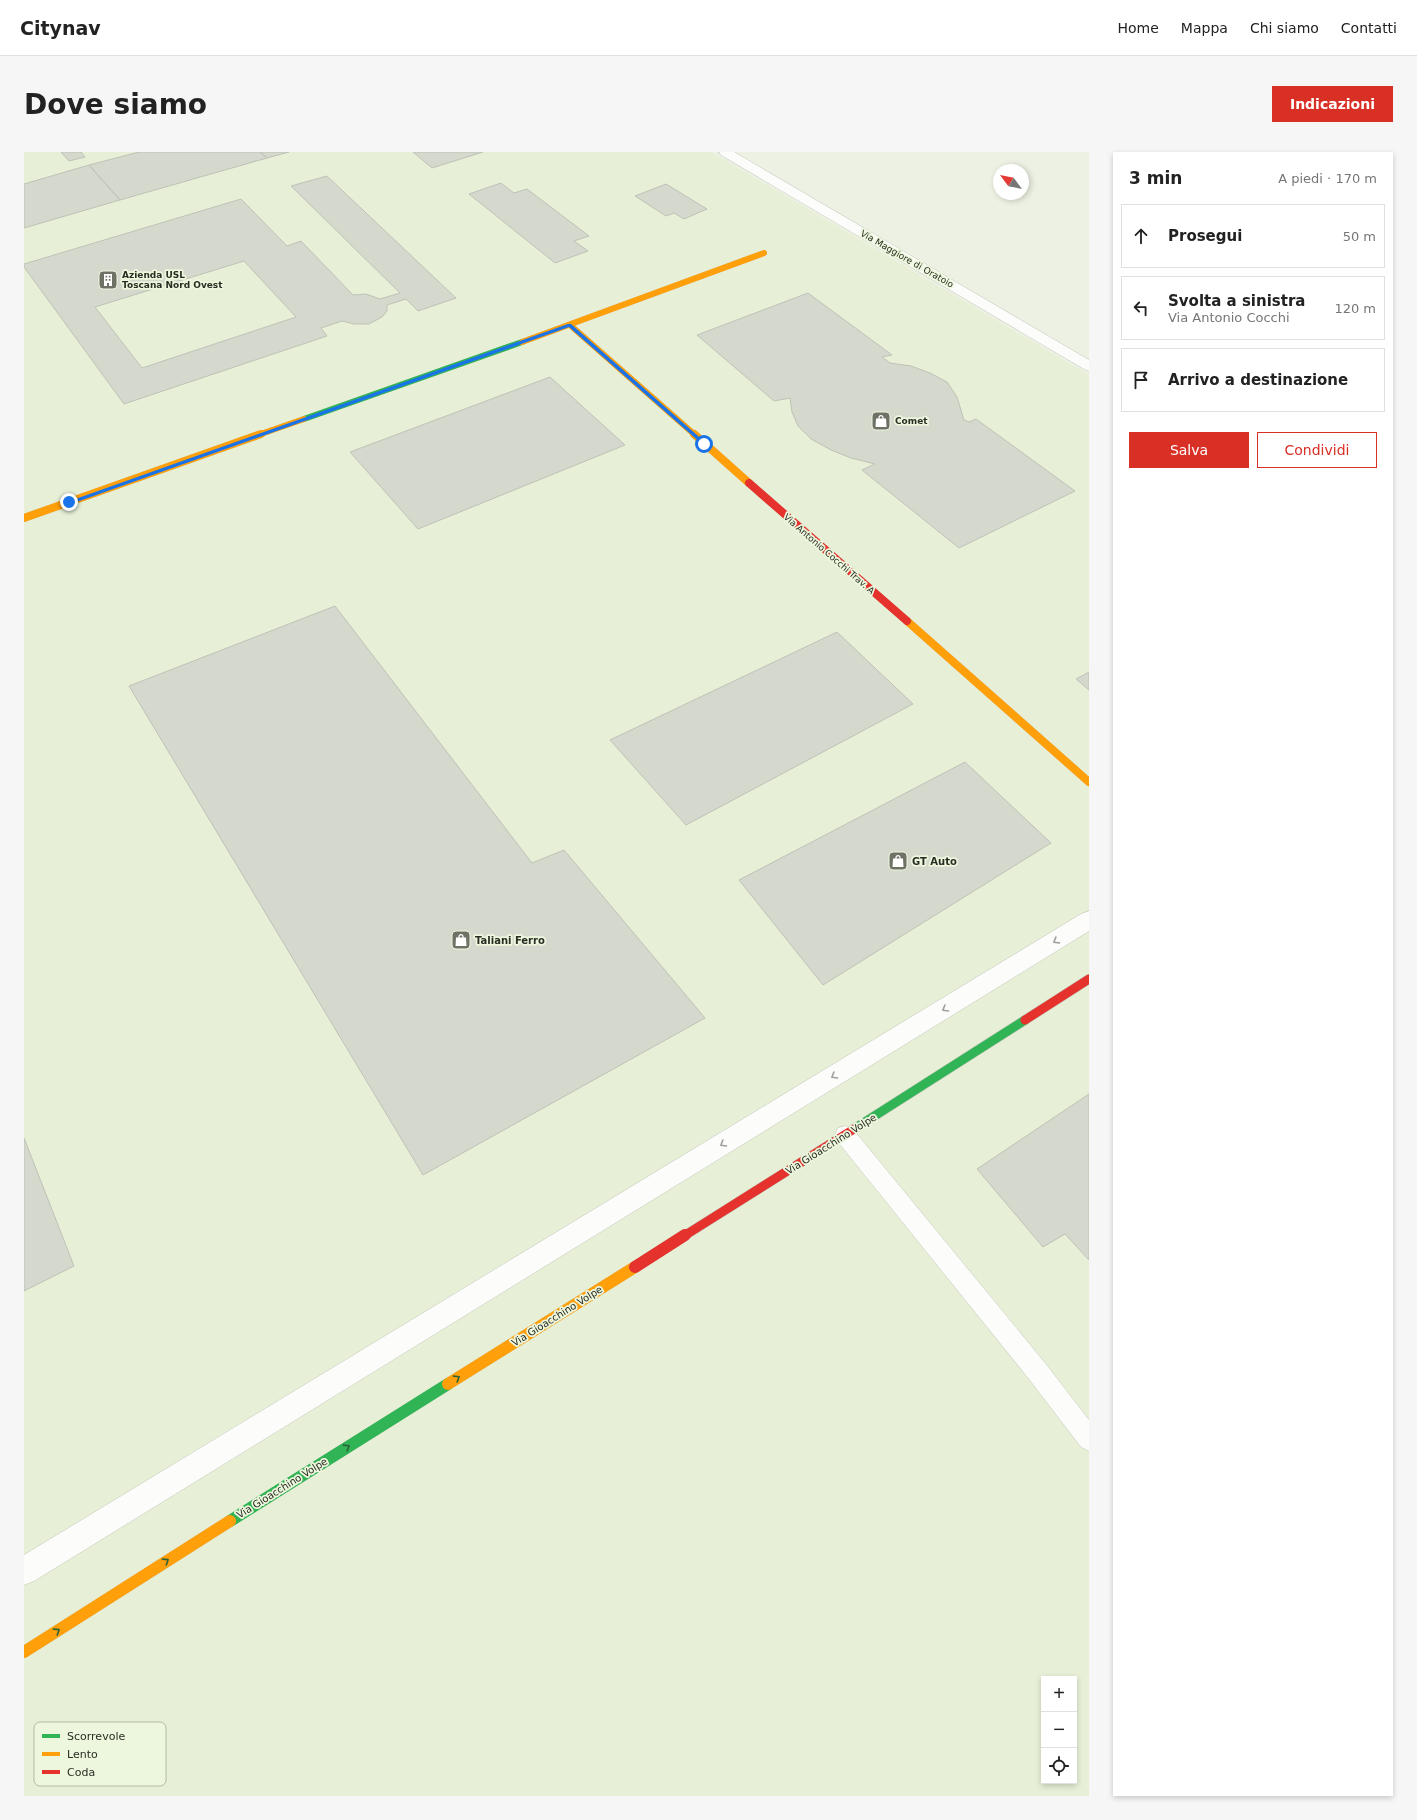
<!DOCTYPE html>
<html lang="it">
<head>
<meta charset="utf-8">
<style>
	:root { --surface:#fff; --page:#f6f6f6; --text:#222; --muted:#767676; --line:#e0e0e0; --accent:#d93025 }
	body { margin:0; font-family:"DejaVu Sans",sans-serif; background:var(--page); color:var(--text) }
	.controls { position:absolute; right:12px; bottom:12px; display:grid; overflow:hidden; border-radius:0px; box-shadow:0 2px 6px #0003 }
	.controls button { width:36px; height:36px; display:grid; place-items:center; padding:0; border:0; border-bottom:1px solid var(--line); background:var(--surface); color:var(--text); font:20px sans-serif }
	.compass { position:absolute; left:969px; top:12px; width:36px; height:36px; border-radius:50%; background:var(--surface); box-shadow:0 2px 6px #0003; rotate:302deg }
	.stop { position:absolute; width:12px; height:12px; margin:-9px; border:3px solid #1a73e8; border-radius:50%; background:#fff }
	.stop.end { background:#1a73e8; border-color:#fff; box-shadow:0 1px 4px #0008 }
	.list { margin:0; padding:0; list-style:none }
	h2 { display:flex; justify-content:space-between; align-items:center; height:52px; margin:0; padding:0 16px; font-size:17px }
	h2 small { font-size:13px; font-weight:400; color:var(--muted) }
	.list li { display:grid; grid-template-columns:26px 1fr auto; gap:12px; align-items:center; box-sizing:border-box; height:64px; margin:0 8px 8px; padding:0 8px; border:1px solid var(--line); border-radius:0px }
	.list b { display:block; font-size:15px; white-space:nowrap }
	.list p { margin:0; font-size:13px; white-space:nowrap; color:var(--muted) }
	.list em { font-size:13px; font-style:normal; color:var(--muted) }
	.actions { display:flex; gap:8px; padding:12px 16px }
	.actions a { flex:1; padding:9px 0; border:1px solid var(--accent); border-radius:0px; text-align:center; font-size:14px; color:var(--accent) }
	.actions .main { background:var(--accent); color:#fff }
	.icon { flex:none; width:22px; height:22px; fill:none; stroke:currentColor; stroke-width:2; stroke-linecap:round; stroke-linejoin:round }
	.map { position:relative; flex:none; width:1065px; height:1644px; overflow:hidden; border-radius:0px }
	header { display:flex; align-items:center; gap:24px; box-sizing:border-box; height:56px; padding:0 20px; background:var(--surface); border-bottom:1px solid var(--line) }
	header strong { font-size:19px }
	nav { display:flex; gap:22px; margin-inline-start:auto; font-size:14px }
	.intro { display:flex; align-items:center; justify-content:space-between; box-sizing:border-box; height:96px; padding:0 24px }
	h1 { margin:0; font-size:28px }
	.button { padding:10px 18px; border-radius:0px; background:var(--accent); color:#fff; font-size:14px; font-weight:700 }
	main { display:flex; gap:24px; padding:0 24px }
	aside { flex:1; background:var(--surface); border-radius:0px; box-shadow:0 2px 6px #0003 }
	.map>svg:first-child { display:block }
</style>
</head>
<body>
<header>
<strong>Citynav</strong>
<nav><a>Home</a><a>Mappa</a><a>Chi siamo</a><a>Contatti</a></nav>
</header>
<div class="intro"><h1>Dove siamo</h1><a class="button">Indicazioni</a></div>
<main>
<div class="map">
<svg width="1065" height="1644" viewBox="0 0 1065 1644">
	<rect width="100%" height="100%" fill="#ecf1e3"/>
	<path fill="#e7f0d7" fill-rule="evenodd" d="M0 0H687L1065 223V1644H0ZM1020 1527H1050V1629H1020Z"/>
	<path fill="#d4d8cd" stroke="#bec2b7" fill-rule="evenodd" d="M37 0H57L61 5 45 9Z
		M115 0H236L243 6 96 48 65 13Z
		M236 0H265L243 6Z
		M389 0H459L408 16Z
		M65 13 96 48 0 76V32Z
		M303 24 432 146 394 159 382 147 363 153V159L358 165 345 172H330L318 169 297 176 303 184 100 252 0 115V112L217 47 263 94 277 89 329 143 342 142 356 147 376 141 267 34ZM220 109 272 165 118 216 71 155Z
		M477 31 490 41 503 37 565 84 550 89 564 99 531 111 445 42Z
		M642 32 683 57 660 67 650 61 642 64 611 44Z
		M784 141 868 203 858 205 866 211 887 214 906 221 923 230 933 245 940 268 945 270 952 267 1051 339 935 396 838 318 851 312 827 306 807 298 787 287 774 274 768 260 766 246 750 249 673 183Z
		M526 225 601 293 394 377 326 300Z
		M311 454 508 711 540 698 681 866 399 1023 105 534Z
		M813 480 889 552 662 673 586 588Z
		M1065 520V538L1052 527Z
		M941 610 1027 691 799 833 715 728Z
		M1065 942V1108L1041 1082 1019 1095 953 1017Z
		M0 986 50 1114 0 1139Z"/>
	<g fill="none" stroke-linecap="round" stroke-linejoin="round">
		<defs>
			<path id="lane" d="M821 974 828 976 1021 1211 1065 1268V1299L1057 1295 1005 1227 814 990 811 983 814 976Z"/>
			<path id="street" d="M695 0H710L1065 208V219L1060 217 697 3Z
				M1065 759V779L10 1429 0 1433V1403L1057 762Z"/>
			<path id="fast-far2" d="M280 267 498 190"/>
			<path id="fast-far1" d="M830 977 1001 868"/>
			<path id="fast" d="M206 1369 424 1232"/>
			<path id="slow-far2" d="M546 173 671 283
				M498 190 740 101
				M234 283 280 267"/>
			<path id="slow-far1" d="M670 282 725 331
				M0 366 237 282
				M883 469 1065 630"/>
			<path id="slow" d="M424 1232 611 1115
				M0 1500 206 1369"/>
			<path id="jam-far2" d="M725 331 883 469"/>
			<path id="jam-far1" d="M1001 868 1065 827
				M660 1084 830 977"/>
			<path id="jam" d="M611 1115 661 1083"/>
		</defs>
		<use href="#lane" stroke="#c2c6bb" stroke-width="1"/>
		<use href="#street" stroke="#c2c6bb" stroke-width="1"/>
		<use href="#fast-far2" stroke="#c2c6bb" stroke-width="6"/>
		<use href="#fast-far1" stroke="#c2c6bb" stroke-width="10"/>
		<use href="#fast" stroke="#c2c6bb" stroke-width="12"/>
		<use href="#slow-far2" stroke="#c2c6bb" stroke-width="6"/>
		<use href="#slow-far1" stroke="#c2c6bb" stroke-width="8"/>
		<use href="#slow" stroke="#c2c6bb" stroke-width="12"/>
		<use href="#jam-far2" stroke="#c2c6bb" stroke-width="8"/>
		<use href="#jam-far1" stroke="#c2c6bb" stroke-width="10"/>
		<use href="#jam" stroke="#c2c6bb" stroke-width="12"/>
		<use href="#lane" fill="#fcfdfb" fill-rule="evenodd"/>
		<use href="#street" fill="#fcfdfb" fill-rule="evenodd"/>
		<use href="#fast-far2" stroke="#30b455" stroke-width="6"/>
		<use href="#fast-far1" stroke="#30b455" stroke-width="9"/>
		<use href="#fast" stroke="#30b455" stroke-width="12"/>
		<use href="#slow-far2" stroke="#ff9f0a" stroke-width="6"/>
		<use href="#slow-far1" stroke="#ff9f0a" stroke-width="8"/>
		<use href="#slow" stroke="#ff9f0a" stroke-width="12"/>
		<use href="#jam-far2" stroke="#e5322d" stroke-width="8"/>
		<use href="#jam-far1" stroke="#e5322d" stroke-width="9"/>
		<use href="#jam" stroke="#e5322d" stroke-width="12"/>
	</g>
	<defs><path id="oneway-chevron" d="M-2-3.5L2.5 0L-2 3.5" fill="none" stroke-width="1.6" stroke-linecap="round" stroke-linejoin="round"/></defs>
	<g stroke="#9e9f9a">
		<use href="#oneway-chevron" transform="translate(1032 789) rotate(149)"/>
		<use href="#oneway-chevron" transform="translate(921 857) rotate(149)"/>
		<use href="#oneway-chevron" transform="translate(810 924) rotate(149)"/>
		<use href="#oneway-chevron" transform="translate(699 992) rotate(149)"/>
	</g>
	<g stroke="#2c6337">
		<use href="#oneway-chevron" transform="translate(433 1226) rotate(-32)"/>
		<use href="#oneway-chevron" transform="translate(323 1295) rotate(-32)"/>
		<use href="#oneway-chevron" transform="translate(142 1409) rotate(-33)"/>
		<use href="#oneway-chevron" transform="translate(33 1479) rotate(-33)"/>
	</g>
	<path fill="#1a73e8" d="M544 172H547L682 291V293H679L545 175 47 352 43 350Z"/>
	<defs>
		<symbol id="building-square" viewBox="-11 -11 22 22"><rect x="-9" y="-9" width="18" height="18" rx="4" fill="#6e7266" stroke="#edf7dd"/><path d="M-4-6H4V6H1V3H-1V6H-4ZM-2.5-4.3h1.7v1.8h-1.7ZM.8-4.3h1.7v1.8H.8ZM-2.5-1h1.7V.8h-1.7ZM.8-1h1.7V.8H.8Z" fill="#fff"/></symbol>
		<symbol id="shop-square" viewBox="-11 -11 22 22"><rect x="-9" y="-9" width="18" height="18" rx="4" fill="#6e7266" stroke="#edf7dd"/><path d="M-5-2.5h2.3a2.7 3.5 0 0 1 5.4 0H5L5.5 6h-11ZM-1.5-2.5h3a1.5 2.3 0 0 0-3 0Z" fill="#fff"/></symbol>
	</defs>
	<g fill-rule="evenodd">
		<use href="#building-square" x="73" y="117" width="22" height="22"/>
		<use href="#shop-square" x="846" y="258" width="22" height="22"/>
		<use href="#shop-square" x="863" y="698" width="22" height="22"/>
		<use href="#shop-square" x="426" y="777" width="22" height="22"/>
	</g>
	<g text-anchor="middle" dominant-baseline="central" stroke-width="3.5" stroke-linejoin="round" paint-order="stroke">
		<g font-size="9" fill="#2a2d23" stroke="#edf7dd">
			<text transform="translate(883 107) rotate(30)">Via Maggiore di Oratoio</text>
			<text transform="translate(805 402) rotate(41)">Via Antonio Cocchi Trav. A</text>
		</g>
		<g font-size="9" font-weight="bold" fill="#2a2d23" stroke="#edf7dd" text-anchor="start">
			<text x="98" y="123">Azienda USL<tspan x="98" dy="10">Toscana Nord Ovest</tspan></text>
			<text x="871" y="269">Comet</text>
		</g>
		<g font-size="10" font-weight="bold" fill="#2a2d23" stroke="#edf7dd" text-anchor="start">
			<text x="888" y="709">GT Auto</text>
			<text x="451" y="788">Taliani Ferro</text>
		</g>
		<g font-size="10" fill="#2a2d23" stroke="#edf7dd">
			<text transform="translate(807 992) rotate(-32)">Via Gioacchino Volpe</text>
			<text transform="translate(533 1164) rotate(-32)">Via Gioacchino Volpe</text>
			<text transform="translate(258 1336) rotate(-32)">Via Gioacchino Volpe</text>
		</g>
	</g>
	<rect x="10" y="1570" width="132" height="64" rx="6" fill="#edf7dd" stroke="#b2baa5" stroke-width="1"/>
	<rect x="18" y="1582" width="18" height="4" fill="#30b455"/>
	<rect x="18" y="1600" width="18" height="4" fill="#ff9f0a"/>
	<rect x="18" y="1618" width="18" height="4" fill="#e5322d"/>
	<g font-size="11" fill="#2a2d23">
		<text x="43" y="1588">Scorrevole</text>
		<text x="43" y="1606">Lento</text>
		<text x="43" y="1624">Coda</text>
	</g>
</svg>
<div class="controls">
<button>+</button>
<button>−</button>
<button><svg class="icon" aria-label="locate" viewBox="0 0 24 24"><circle cx="12" cy="12" r="6"/><path d="M12 2v4M12 18v4M2 12h4M18 12h4"/></svg></button>
</div>
<svg class="compass" viewBox="-18 -18 36 36"><path d="M0-13l5 13h-10z" fill="#e53935"/><path d="M0 13l5-13h-10z" fill="#767676"/></svg>
<div class="stop" style="left:680px;top:292px"></div>
<div class="stop end" style="left:45px;top:350px"></div>
</div>
<aside>
<h2>3 min<small>A piedi · 170 m</small></h2>
<ul class="list">
<li><svg class="icon" aria-label="ahead" viewBox="0 0 24 24"><path d="M12 20V5M6 11l6-6 6 6"/></svg><div><b>Prosegui</b></div><em>50 m</em></li>
<li><svg class="icon" aria-label="left" viewBox="0 0 24 24"><path d="M17 20v-9H6M10 6l-5 5 5 5"/></svg><div><b>Svolta a sinistra</b><p>Via Antonio Cocchi</p></div><em>120 m</em></li>
<li><svg class="icon" aria-label="arrive" viewBox="0 0 24 24"><path d="M6 21V4h12l-3 4 3 4H6"/></svg><div><b>Arrivo a destinazione</b></div></li>
</ul>
<div class="actions"><a class="main">Salva</a><a>Condividi</a></div>
</aside>
</main>
</body>
</html>
